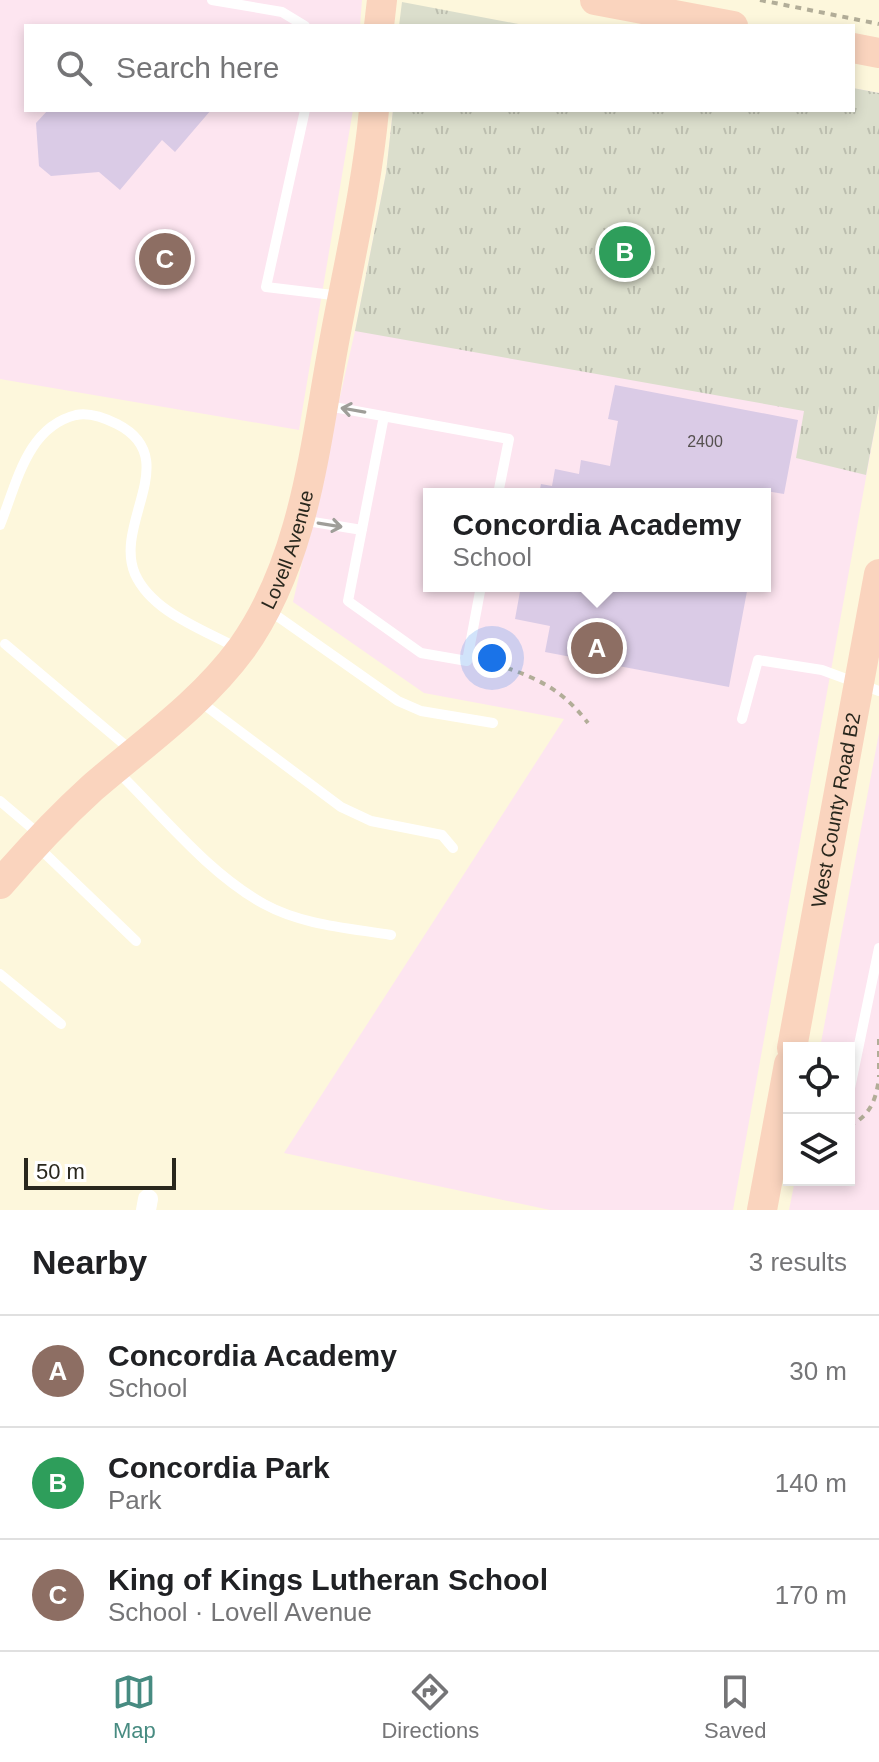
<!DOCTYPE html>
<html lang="en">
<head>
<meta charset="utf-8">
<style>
	:root { --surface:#fff; --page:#f2f2f2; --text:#202124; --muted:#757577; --line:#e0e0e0; --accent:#478b81 }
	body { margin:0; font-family:Helvetica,sans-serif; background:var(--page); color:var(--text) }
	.controls { position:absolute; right:24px; bottom:24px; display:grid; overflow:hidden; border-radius:0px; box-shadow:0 4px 12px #0003 }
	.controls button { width:72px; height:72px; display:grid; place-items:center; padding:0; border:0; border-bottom:2px solid var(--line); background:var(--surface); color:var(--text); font:40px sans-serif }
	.scale { position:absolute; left:24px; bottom:20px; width:152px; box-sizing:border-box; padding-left:8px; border:4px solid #29271d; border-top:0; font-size:22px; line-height:28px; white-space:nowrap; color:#29271d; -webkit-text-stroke:6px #fff; paint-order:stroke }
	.you { position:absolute; left:492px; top:658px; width:28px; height:28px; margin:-20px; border:6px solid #fff; border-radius:50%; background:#1a73e8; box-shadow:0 0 0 12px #1a73e833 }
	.badge { display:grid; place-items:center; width:52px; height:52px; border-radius:50%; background:var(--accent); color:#fff; font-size:26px; font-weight:700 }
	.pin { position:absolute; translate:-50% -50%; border:4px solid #fff; box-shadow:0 2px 8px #0006 }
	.popup { position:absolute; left:423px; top:488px; width:348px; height:104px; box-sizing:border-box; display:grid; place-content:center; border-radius:0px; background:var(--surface); filter:drop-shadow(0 2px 6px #0005); font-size:26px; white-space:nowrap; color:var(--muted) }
	.popup b { font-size:30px; color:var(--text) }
	.popup::after { content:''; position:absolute; left:50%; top:100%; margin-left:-16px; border:16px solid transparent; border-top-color:var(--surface) }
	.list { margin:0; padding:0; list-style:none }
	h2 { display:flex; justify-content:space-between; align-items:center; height:104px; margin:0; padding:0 32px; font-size:34px }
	h2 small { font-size:26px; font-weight:400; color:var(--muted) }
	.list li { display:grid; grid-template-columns:52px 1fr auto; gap:24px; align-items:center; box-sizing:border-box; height:112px; padding:0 32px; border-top:2px solid var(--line) }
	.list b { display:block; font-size:30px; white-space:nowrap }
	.list p { margin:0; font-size:26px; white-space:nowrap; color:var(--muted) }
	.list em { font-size:26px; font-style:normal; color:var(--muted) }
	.icon { flex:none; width:44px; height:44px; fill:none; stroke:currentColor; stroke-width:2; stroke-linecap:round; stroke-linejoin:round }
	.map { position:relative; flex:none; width:879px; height:1210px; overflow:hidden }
	.search { position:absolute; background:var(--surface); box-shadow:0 4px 12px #0003; left:24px; right:24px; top:24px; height:88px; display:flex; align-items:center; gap:20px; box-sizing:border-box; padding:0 28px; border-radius:0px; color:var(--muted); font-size:30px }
	.sheet { height:440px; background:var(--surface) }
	nav { display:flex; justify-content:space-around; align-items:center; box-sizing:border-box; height:112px; border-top:2px solid var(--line); background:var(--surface); font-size:22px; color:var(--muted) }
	nav a { display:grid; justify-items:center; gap:4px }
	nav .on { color:var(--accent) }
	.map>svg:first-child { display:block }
</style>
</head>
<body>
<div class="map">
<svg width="879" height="1210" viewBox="0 0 879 1210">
	<defs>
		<pattern id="grass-tufts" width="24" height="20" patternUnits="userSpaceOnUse" patternTransform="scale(2)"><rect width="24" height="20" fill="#dbdecc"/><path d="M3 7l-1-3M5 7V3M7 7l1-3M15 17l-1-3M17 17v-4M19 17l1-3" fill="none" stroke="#bcbeaf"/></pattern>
	</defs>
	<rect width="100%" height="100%" fill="#fdf7dc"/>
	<path fill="#fde5f0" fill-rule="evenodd" d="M0 0H362L360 26H26V110H353L299 430 0 379Z
		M853 88 879 93V406L733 1210H550L284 1153 564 719 424 693 293 602 355 331 386 173 393 110H853ZM429 494H765V586H429Z
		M879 733V1210H789L795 1180H849V1048H820Z"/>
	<path fill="url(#grass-tufts)" d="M402 2 529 26H399Z
		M853 88 879 93V406L866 475 796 458 804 411 355 331 386 173 393 110H853Z"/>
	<path fill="#dacbe6" d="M48 110H211L175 152 162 140 120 190 99 172 51 176 39 166 36 123Z
		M615 385 798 420 784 494 766 491 765 494H539L541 484 552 486 555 469 579 474 581 460 610 466 618 421 608 419Z
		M521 586H748L729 687 545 652 550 626 515 619Z"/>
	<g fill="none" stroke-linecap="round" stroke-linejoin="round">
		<path stroke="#b2ad98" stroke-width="4" stroke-dasharray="6 6" stroke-linecap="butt" d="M760 0 879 24
			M484 660C530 676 557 683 588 723
			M879 1039V1077
			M849 1126C870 1116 876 1100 879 1078"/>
		<path stroke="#fff" stroke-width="10" d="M212 0 282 12 305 26
			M305 110 266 287 341 296
			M328 406 509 439 498 494
			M384 416 348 601 421 653 467 661 481 586
			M301 520 362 530
			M0 525C17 483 27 427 76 415 90 412 105 418 117 424 184 458 113 523 135 574 152 612 202 629 237 648
			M267 609 398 701 421 711 493 723
			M5 644 132 751
			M198 700 341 807 371 821 442 835 453 848
			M742 719 758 660 822 670 879 691
			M117 771C163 816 208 873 264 904 302 925 349 928 391 935
			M0 801 40 835
			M36 845 136 941
			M0 974 61 1024
			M849 1093 879 948"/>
		<path stroke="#fff" stroke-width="20" d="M146 1210 148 1199"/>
		<g stroke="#fad4be" stroke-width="30">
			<path d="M595 0 733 26"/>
			<path d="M379 26 382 0"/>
			<path d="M853 48 879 53"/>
			<path id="s1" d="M0 884C29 850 59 818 92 788 144 743 201 704 242 648 306 558 315 442 335 337 349 262 367 186 374 110"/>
			<path id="s2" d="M792 1048 879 574"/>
			<path d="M762 1210 789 1064"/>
		</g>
	</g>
	<defs><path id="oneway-shaft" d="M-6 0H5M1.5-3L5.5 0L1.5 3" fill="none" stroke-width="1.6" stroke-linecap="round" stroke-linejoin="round" transform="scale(2)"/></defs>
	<g stroke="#9f9e99">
		<use href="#oneway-shaft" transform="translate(353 410) rotate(-170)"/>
		<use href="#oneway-shaft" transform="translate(330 525) rotate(9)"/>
	</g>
	<g text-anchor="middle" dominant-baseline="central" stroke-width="7" stroke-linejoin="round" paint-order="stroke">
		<g font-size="16" fill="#55504f">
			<text x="705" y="441">2400</text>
		</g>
		<g font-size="20" fill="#29271d" stroke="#fff">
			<text stroke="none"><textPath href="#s1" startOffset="448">Lovell Avenue</textPath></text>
			<text stroke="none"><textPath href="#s2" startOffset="242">West County Road B2</textPath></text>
		</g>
	</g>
</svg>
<div class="controls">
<button><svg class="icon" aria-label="locate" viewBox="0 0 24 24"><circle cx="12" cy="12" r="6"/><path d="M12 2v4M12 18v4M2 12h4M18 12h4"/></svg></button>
<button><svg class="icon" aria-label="layers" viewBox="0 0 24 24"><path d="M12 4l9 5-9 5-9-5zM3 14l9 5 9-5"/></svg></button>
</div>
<div class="scale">50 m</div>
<div class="you"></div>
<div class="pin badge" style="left:597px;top:648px;background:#8d6e63">A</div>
<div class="popup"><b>Concordia Academy</b>School</div>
<div class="pin badge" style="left:625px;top:252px;background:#2e9e5b">B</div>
<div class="pin badge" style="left:165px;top:259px;background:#8d6e63">C</div>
<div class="search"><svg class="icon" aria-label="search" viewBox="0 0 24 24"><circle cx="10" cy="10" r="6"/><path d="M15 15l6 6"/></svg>Search here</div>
</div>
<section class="sheet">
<h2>Nearby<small>3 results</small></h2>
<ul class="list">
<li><span class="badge" style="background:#8d6e63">A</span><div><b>Concordia Academy</b><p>School</p></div><em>30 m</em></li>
<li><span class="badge" style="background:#2e9e5b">B</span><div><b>Concordia Park</b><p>Park</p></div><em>140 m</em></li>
<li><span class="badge" style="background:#8d6e63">C</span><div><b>King of Kings Lutheran School</b><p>School · Lovell Avenue</p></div><em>170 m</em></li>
</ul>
</section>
<nav>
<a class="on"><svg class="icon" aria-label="map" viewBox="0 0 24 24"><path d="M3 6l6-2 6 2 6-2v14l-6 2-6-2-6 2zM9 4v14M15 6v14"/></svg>Map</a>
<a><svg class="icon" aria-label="directions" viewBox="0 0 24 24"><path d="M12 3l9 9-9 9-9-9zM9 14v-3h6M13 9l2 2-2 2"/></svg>Directions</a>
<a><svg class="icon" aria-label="saved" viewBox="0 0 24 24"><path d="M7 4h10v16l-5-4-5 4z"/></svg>Saved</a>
</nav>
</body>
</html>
